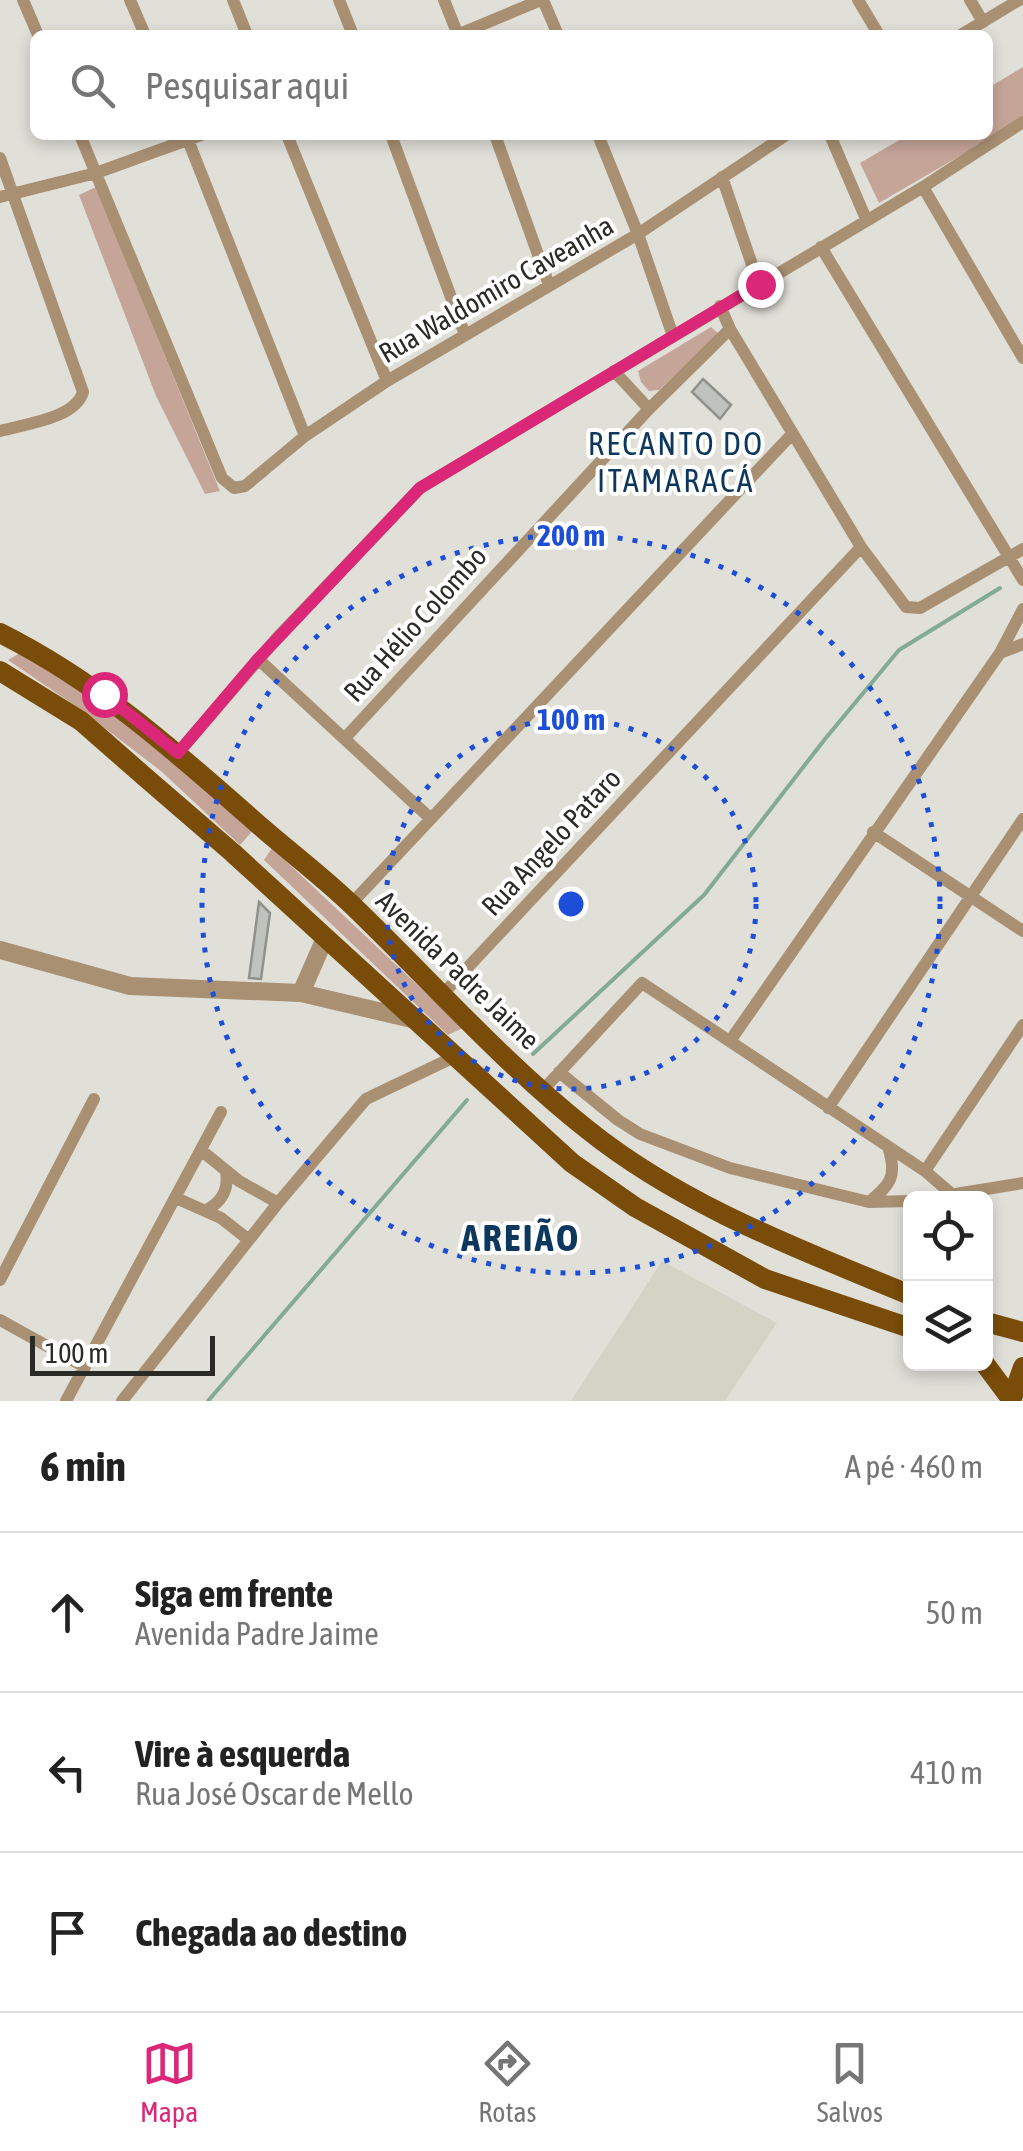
<!DOCTYPE html>
<html lang="pt">
<head>
<meta charset="utf-8">
<style>
	:root { --surface:#fff; --page:#f6f6f6; --text:#222; --muted:#767676; --line:#e0e0e0; --accent:#db2777 }
	body { margin:0; font-family:"Asap Condensed",sans-serif; background:var(--page); color:var(--text) }
	.controls { position:absolute; right:30px; bottom:30px; display:grid; overflow:hidden; border-radius:15px; box-shadow:0 5px 15px #0003 }
	.controls button { width:90px; height:90px; display:grid; place-items:center; padding:0; border:0; border-bottom:2px solid var(--line); background:var(--surface); color:var(--text); font:50px sans-serif }
	.scale { position:absolute; left:30px; bottom:25px; width:185px; box-sizing:border-box; padding-left:10px; border:5px solid #2a2a27; border-top:0; font-size:28px; line-height:35px; white-space:nowrap; color:#2a2a27; -webkit-text-stroke:8px #fff; paint-order:stroke }
	.stop { position:absolute; width:30px; height:30px; margin:-22px; border:8px solid #db2777; border-radius:50%; background:#fff }
	.stop.end { background:#db2777; border-color:#fff; box-shadow:0 2px 10px #0008 }
	.list { margin:0; padding:0; list-style:none }
	h2 { display:flex; justify-content:space-between; align-items:center; height:130px; margin:0; padding:0 40px; font-size:42px }
	h2 small { font-size:32px; font-weight:400; color:var(--muted) }
	.list li { display:grid; grid-template-columns:65px 1fr auto; gap:30px; align-items:center; box-sizing:border-box; height:160px; padding:0 40px; border-top:2px solid var(--line) }
	.list b { display:block; font-size:38px; white-space:nowrap }
	.list p { margin:0; font-size:32px; white-space:nowrap; color:var(--muted) }
	.list em { font-size:32px; font-style:normal; color:var(--muted) }
	.icon { flex:none; width:55px; height:55px; fill:none; stroke:currentColor; stroke-width:2; stroke-linecap:round; stroke-linejoin:round }
	.map { position:relative; flex:none; width:1023px; height:1401px; overflow:hidden }
	.search { position:absolute; background:var(--surface); box-shadow:0 5px 15px #0003; left:30px; right:30px; top:30px; height:110px; display:flex; align-items:center; gap:25px; box-sizing:border-box; padding:0 35px; border-radius:15px; color:var(--muted); font-size:38px }
	.sheet { height:610px; background:var(--surface) }
	nav { display:flex; justify-content:space-around; align-items:center; box-sizing:border-box; height:140px; border-top:2px solid var(--line); background:var(--surface); font-size:28px; color:var(--muted) }
	nav a { display:grid; justify-items:center; gap:5px }
	nav .on { color:var(--accent) }
	.map>svg:first-child { display:block }
</style>
</head>
<body>
<div class="map">
<svg width="1023" height="1401" viewBox="0 0 1023 1401">
	<rect width="100%" height="100%" fill="#e0dfd8"/>
	<path fill="#d5d3c5" d="M662 1261 777 1323 725 1401H571Z"/>
	<path fill="#c6a599" d="M1023 67V119L879 203 860 163 908 135H988V88Z
		M96 187 220 491 205 494 156 396 79 195Z
		M711 327 719 334 659 390 649 391 641 382 638 371Z
		M20 653 99 698 255 828 240 845 161 771 77 707 8 660Z
		M272 848 463 1028 448 1035 264 860Z"/>
	<g fill="none" stroke-linecap="round" stroke-linejoin="round">
		<path stroke="#83aa94" stroke-width="4" d="M533 1054 704 895 825 739 899 650 1000 588
			M208 1401 467 1100"/>
	</g>
	<path fill="#c0c3bd" stroke="#8f928c" stroke-width="2.5" d="M703 379 731 405 720 419 692 392Z
		M259 902 270 913 261 979 249 978Z"/>
	<g fill="none" stroke-linecap="round" stroke-linejoin="round">
		<path stroke="#a99073" stroke-width="12" d="M23 0 38 35
			M130 0 145 35
			M233 0 247 35
			M339 0 353 35
			M444 0 458 35
			M543 0 558 35
			M858 0 879 35
			M970 0 983 22
			M457 35 541 0
			M961 35 1019 0
			M80 135 222 478 234 488 245 486 305 436 387 381 638 234 786 135
			M186 135 305 436
			M287 135 387 381
			M391 135 465 335
			M495 135 549 285
			M598 135 638 234 673 336
			M830 135 866 219
			M0 158 83 392C75 419 24 424 0 431
			M722 177 759 285
			M923 187 1023 358
			M0 197 96 173 201 135
			M821 247 1023 580
			M720 306 730 329 861 547 906 607 920 608 1023 549
			M614 371 649 409
			M1000 653 1023 644
			M258 659 430 818
			M345 738 649 409 730 329
			M178 753 277 638 420 488 923 187 1023 122
			M873 832 1023 931
			M351 904 792 434
			M442 995 861 547
			M730 1041 1000 653 1023 609
			M559 1072 618 1120 640 1134 730 1168 869 1202 910 1201
			M543 1090 642 983 925 1171 954 1196
			M828 1108 1023 819
			M202 1151 239 1181 278 1203
			M925 1171 1023 1025
			M176 1198 221 1218 249 1240
			M931 1198 1023 1183
			M869 1202C890 1185 897 1177 889 1150
			M206 1210C222 1202 229 1189 226 1172
			M0 1280 94 1099
			M0 1320 85 1367
			M66 1401 221 1112
			M122 1401 278 1203 366 1099 454 1057"/>
		<path stroke="#a99073" stroke-width="18" d="M0 950 130 986 301 993 416 1020
			M301 993 325 938"/>
		<path stroke="#794d09" stroke-width="20" d="M0 633C100 683 177 753 260 826 291 853 323 877 352 905 430 980 503 1063 588 1130 683 1206 799 1249 910 1295
			M0 671 81 721 145 777 233 853 572 1163 635 1207 765 1279 910 1328
			M986 1322 1023 1332
			M985 1364 1011 1399
			M1011 1401 1023 1367"/>
	</g>
	<g fill="none" stroke-linecap="round" stroke-linejoin="round">
		<path stroke="#db2777" stroke-width="12" d="M104 694 178 753 258 659 420 488 760 284"/>
	</g>
	<g fill="none" stroke="#1d4ed8" stroke-width="5" stroke-dasharray="5 10">
		<circle cx="571" cy="904" r="185"/>
		<circle cx="571" cy="904" r="369"/>
	</g>
	<g text-anchor="middle" dominant-baseline="central" stroke-width="8" stroke-linejoin="round" paint-order="stroke">
		<g font-size="28" fill="#2a2a27" stroke="#fff">
			<text transform="translate(496 289) rotate(-30)">Rua Waldomiro Caveanha</text>
			<text transform="translate(415 624) rotate(-48)">Rua Hélio Colombo</text>
			<text transform="translate(551 842) rotate(-47)">Rua Angelo Pataro</text>
			<text transform="translate(458 970) rotate(44)">Avenida Padre Jaime</text>
		</g>
		<g font-size="32" letter-spacing="2.5" fill="#0e375d" stroke="#fff">
			<text x="676" y="443">RECANTO DO<tspan x="676" dy="37">ITAMARACÁ</tspan></text>
		</g>
		<g font-size="38" font-weight="bold" letter-spacing="2.5" fill="#0e375d" stroke="#fff">
			<text x="521" y="1237">AREIÃO</text>
		</g>
	</g>
	<circle cx="571" cy="904" r="15" fill="#1d4ed8" stroke="#fff" stroke-width="5"/>
	<g font-size="30" text-anchor="middle" font-weight="bold" fill="#1d4ed8" stroke="#fff" stroke-width="8" stroke-linejoin="round" paint-order="stroke">
		<text x="571" y="546">200 m</text>
		<text x="571" y="730">100 m</text>
	</g>
</svg>
<div class="controls">
<button><svg class="icon" aria-label="locate" viewBox="0 0 24 24"><circle cx="12" cy="12" r="6"/><path d="M12 2v4M12 18v4M2 12h4M18 12h4"/></svg></button>
<button><svg class="icon" aria-label="layers" viewBox="0 0 24 24"><path d="M12 4l9 5-9 5-9-5zM3 14l9 5 9-5"/></svg></button>
</div>
<div class="scale">100 m</div>
<div class="stop" style="left:104px;top:694px"></div>
<div class="stop end" style="left:760px;top:284px"></div>
<div class="search"><svg class="icon" aria-label="search" viewBox="0 0 24 24"><circle cx="10" cy="10" r="6"/><path d="M15 15l6 6"/></svg>Pesquisar aqui</div>
</div>
<section class="sheet">
<h2>6 min<small>A pé · 460 m</small></h2>
<ul class="list">
<li><svg class="icon" aria-label="ahead" viewBox="0 0 24 24"><path d="M12 20V5M6 11l6-6 6 6"/></svg><div><b>Siga em frente</b><p>Avenida Padre Jaime</p></div><em>50 m</em></li>
<li><svg class="icon" aria-label="left" viewBox="0 0 24 24"><path d="M17 20v-9H6M10 6l-5 5 5 5"/></svg><div><b>Vire à esquerda</b><p>Rua José Oscar de Mello</p></div><em>410 m</em></li>
<li><svg class="icon" aria-label="arrive" viewBox="0 0 24 24"><path d="M6 21V4h12l-3 4 3 4H6"/></svg><div><b>Chegada ao destino</b></div></li>
</ul>
</section>
<nav>
<a class="on"><svg class="icon" aria-label="map" viewBox="0 0 24 24"><path d="M3 6l6-2 6 2 6-2v14l-6 2-6-2-6 2zM9 4v14M15 6v14"/></svg>Mapa</a>
<a><svg class="icon" aria-label="directions" viewBox="0 0 24 24"><path d="M12 3l9 9-9 9-9-9zM9 14v-3h6M13 9l2 2-2 2"/></svg>Rotas</a>
<a><svg class="icon" aria-label="saved" viewBox="0 0 24 24"><path d="M7 4h10v16l-5-4-5 4z"/></svg>Salvos</a>
</nav>
</body>
</html>
